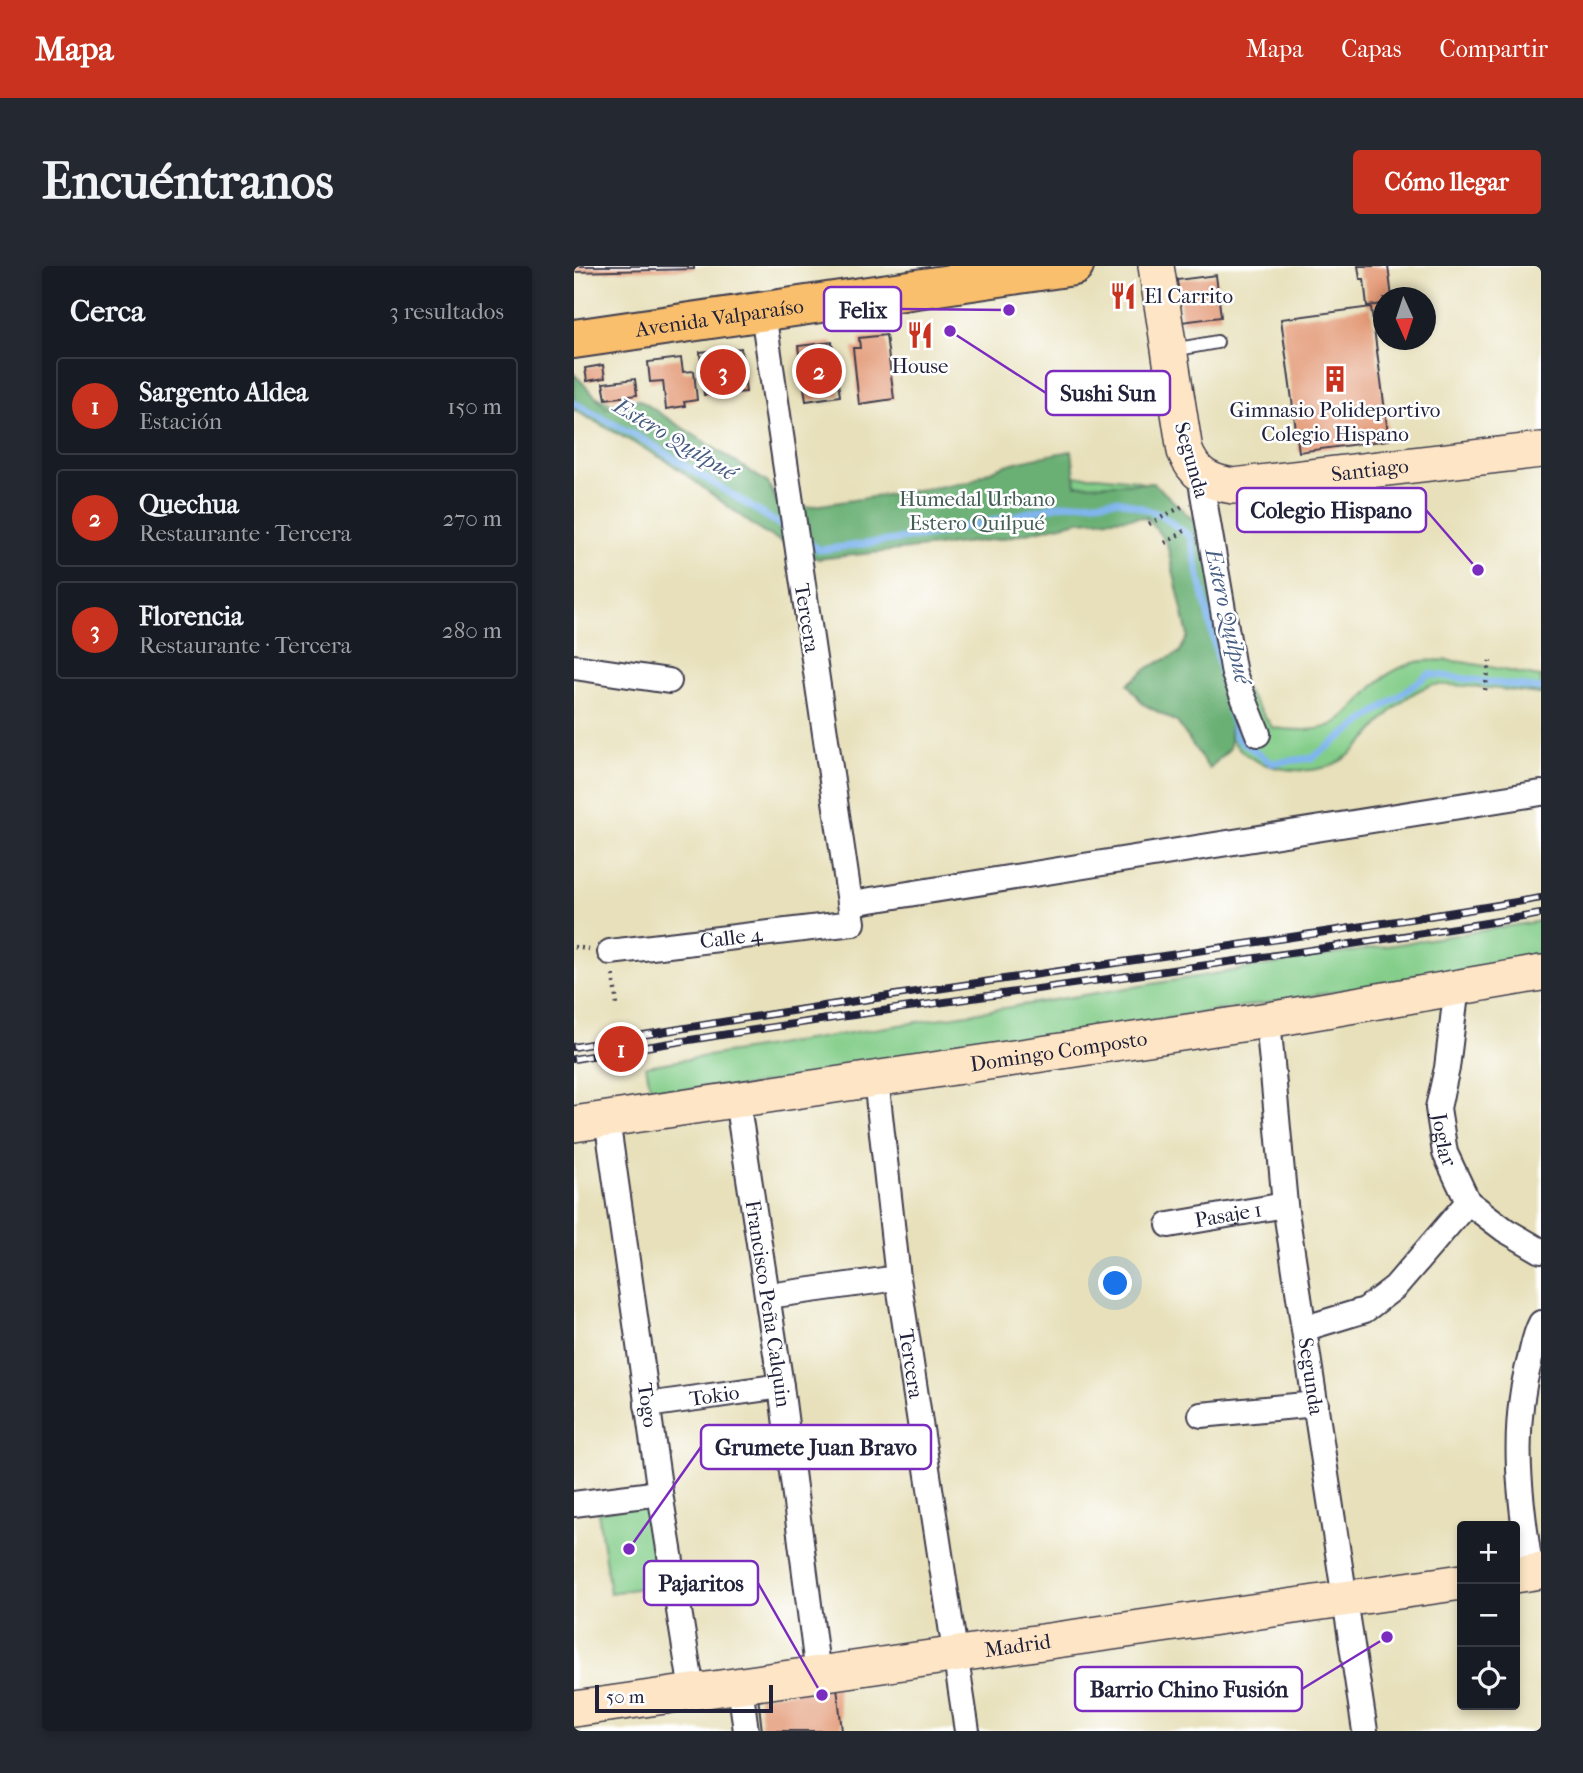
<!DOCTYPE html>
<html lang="es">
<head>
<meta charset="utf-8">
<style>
	:root { --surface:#171b24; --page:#242831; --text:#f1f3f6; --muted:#9ea1a6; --line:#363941; --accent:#c8321e }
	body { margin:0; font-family:"IM FELL French Canon",serif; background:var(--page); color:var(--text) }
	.controls { position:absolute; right:21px; bottom:21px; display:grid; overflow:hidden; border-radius:7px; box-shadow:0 4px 10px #0003 }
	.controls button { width:63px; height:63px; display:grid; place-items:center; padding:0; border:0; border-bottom:2px solid var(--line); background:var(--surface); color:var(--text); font:35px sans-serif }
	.compass { position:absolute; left:799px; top:21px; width:63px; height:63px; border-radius:50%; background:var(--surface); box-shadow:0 4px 10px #0003; rotate:177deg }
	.scale { position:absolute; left:21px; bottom:18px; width:178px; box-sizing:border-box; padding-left:7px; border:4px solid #22223b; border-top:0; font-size:19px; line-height:24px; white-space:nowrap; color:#22223b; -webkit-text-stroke:5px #fff; paint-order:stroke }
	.you { position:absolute; left:542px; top:1018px; width:24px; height:24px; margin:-18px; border:5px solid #fff; border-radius:50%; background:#1a73e8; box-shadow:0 0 0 10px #1a73e833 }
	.badge { display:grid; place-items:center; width:46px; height:46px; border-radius:50%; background:var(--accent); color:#fff; font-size:23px; font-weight:700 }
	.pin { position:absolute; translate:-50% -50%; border:4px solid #fff; box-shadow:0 2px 7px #0006 }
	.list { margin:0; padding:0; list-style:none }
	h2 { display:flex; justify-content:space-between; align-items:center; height:91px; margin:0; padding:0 28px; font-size:30px }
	h2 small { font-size:23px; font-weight:400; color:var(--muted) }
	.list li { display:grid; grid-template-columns:46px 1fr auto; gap:21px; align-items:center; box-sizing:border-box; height:98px; margin:0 14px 14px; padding:0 14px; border:2px solid var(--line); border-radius:7px }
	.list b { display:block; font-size:26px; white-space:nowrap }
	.list p { margin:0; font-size:23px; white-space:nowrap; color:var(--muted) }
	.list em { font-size:23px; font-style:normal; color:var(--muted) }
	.icon { flex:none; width:38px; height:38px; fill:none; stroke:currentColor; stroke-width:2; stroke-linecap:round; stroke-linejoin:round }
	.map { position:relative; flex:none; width:967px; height:1465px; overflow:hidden; border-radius:7px }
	header { display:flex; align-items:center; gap:42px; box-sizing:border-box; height:98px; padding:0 35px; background:var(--accent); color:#fff }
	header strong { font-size:33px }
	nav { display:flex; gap:38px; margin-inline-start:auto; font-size:24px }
	.intro { display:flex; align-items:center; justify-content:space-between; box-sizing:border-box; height:168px; padding:0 42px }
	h1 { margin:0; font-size:49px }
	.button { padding:18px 32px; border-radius:7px; background:var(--accent); color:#fff; font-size:24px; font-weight:700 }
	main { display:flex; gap:42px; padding:0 42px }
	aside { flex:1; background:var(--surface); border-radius:7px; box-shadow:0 4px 10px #0003 }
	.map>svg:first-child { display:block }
</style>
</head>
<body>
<header>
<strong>Mapa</strong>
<nav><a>Mapa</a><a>Capas</a><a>Compartir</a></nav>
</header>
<div class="intro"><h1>Encuéntranos</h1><a class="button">Cómo llegar</a></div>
<main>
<aside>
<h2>Cerca<small>3 resultados</small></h2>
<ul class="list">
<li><span class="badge">1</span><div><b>Sargento Aldea</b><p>Estación</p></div><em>150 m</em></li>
<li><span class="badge">2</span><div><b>Quechua</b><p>Restaurante · Tercera</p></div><em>270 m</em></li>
<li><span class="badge">3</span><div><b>Florencia</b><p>Restaurante · Tercera</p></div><em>280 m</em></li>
</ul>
</aside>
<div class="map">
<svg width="967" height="1465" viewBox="0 0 967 1465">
	<rect width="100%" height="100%" fill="#fff"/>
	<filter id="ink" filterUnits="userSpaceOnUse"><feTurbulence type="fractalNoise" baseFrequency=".0143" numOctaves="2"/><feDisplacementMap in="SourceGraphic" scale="14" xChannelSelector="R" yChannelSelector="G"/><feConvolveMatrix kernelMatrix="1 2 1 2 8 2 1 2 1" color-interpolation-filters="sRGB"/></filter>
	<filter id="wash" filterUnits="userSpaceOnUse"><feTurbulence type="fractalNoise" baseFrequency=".00686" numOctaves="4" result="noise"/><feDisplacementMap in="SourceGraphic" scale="28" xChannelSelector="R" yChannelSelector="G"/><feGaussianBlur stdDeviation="1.57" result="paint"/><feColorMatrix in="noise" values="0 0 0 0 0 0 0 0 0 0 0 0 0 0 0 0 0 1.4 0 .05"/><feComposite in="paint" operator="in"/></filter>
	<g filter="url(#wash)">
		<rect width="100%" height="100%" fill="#e7e0ba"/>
		<path fill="#83cd89" stroke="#527862" stroke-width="2" d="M0 119 150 196 221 248 456 212 522 210 562 214 589 227 667 417 699 462C718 464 747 467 763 456 794 434 797 410 839 397 872 387 932 406 967 411V428C946 426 871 415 855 420 795 441 793 516 710 503 684 499 669 490 653 469L592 262 557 246 212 272Z
			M967 655V693L79 835 72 800Z
			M74 1238 86 1319 36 1327 24 1246Z"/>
		<path fill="#6ab075" stroke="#466958" stroke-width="2" d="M0 108 33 142 64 133 194 217 208 245 396 216C426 196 463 191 498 185L502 219 580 217 632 266 656 416V482L635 503 603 456 569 438 554 418 575 401 605 387 614 370 593 278 573 251 505 255 426 273 244 293 188 266 95 196 0 144Z"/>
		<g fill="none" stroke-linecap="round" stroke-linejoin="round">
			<path stroke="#80b5ee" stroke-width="7" d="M0 137 75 177 216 265
				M229 273 246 284 357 269 486 239 545 234 585 248 616 270 662 472 698 497 738 492 855 408 967 423"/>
		</g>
		<g id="blocks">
			<path fill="#e29672" d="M0 0H120V3L0 6Z
				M784 0H814L818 32H810V38L793 40 790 13H786Z
				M642 9 647 51 608 56 603 14Z
				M797 41 815 174 725 186 707 53Z
				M312 69 320 133 285 138 279 82H286L285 72Z
				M258 76 266 130 232 135 224 80Z
				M167 82 172 126 130 129 126 86Z
				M107 92 109 106 120 105 123 134 110 136 111 140 92 143 89 115 76 116 74 96Z
				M29 99 31 112 13 115 11 102Z
				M61 113 63 129 32 133 29 117Z
				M263 1421 268 1465H188L184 1430Z"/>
		</g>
	</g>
	<g filter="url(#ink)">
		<use href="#blocks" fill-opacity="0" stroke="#403e4e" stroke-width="2"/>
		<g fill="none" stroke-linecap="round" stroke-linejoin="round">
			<defs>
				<path id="lane" d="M599 84 643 76"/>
				<g id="street">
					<path d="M626 210 660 408 684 468"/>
					<path d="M0 401 95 415"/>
					<path d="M278 637 967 527"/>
					<path id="s1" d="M36 686 279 657 189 47"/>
					<path id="s2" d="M883 720 873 802 864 842 871 887 894 936 931 964 967 985"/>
					<path id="s3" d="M694 754 711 939 791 1465"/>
					<path id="s4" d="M302 813 324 1012 393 1465"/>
					<path id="s5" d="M163 834 207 1120 244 1409"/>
					<path id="s6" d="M33 853 86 1227 118 1425"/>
					<path id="s7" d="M595 959 711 939"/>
					<path d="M194 1030 324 1012"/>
					<path d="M732 1062 791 1044 821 1021 894 936"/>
					<path id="s8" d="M73 1139 207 1120"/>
					<path d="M627 1149 742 1138"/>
					<path d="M0 1238 86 1227"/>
					<path d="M957 1307C946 1235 936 1164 956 1093 959 1081 961 1068 967 1057"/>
					<path d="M166 1419 172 1465"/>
				</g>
				<g id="secondary">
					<path id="s9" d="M582 0 611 185C620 208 634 216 659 220L967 184"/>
					<path id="s10" d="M0 858 694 754 967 707"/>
					<path d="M941 1309 967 1305"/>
					<path id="s11" d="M0 1443 888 1316"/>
				</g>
				<g id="primary">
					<path id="s12" d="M0 73 500 0"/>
				</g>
			</defs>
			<use href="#lane" stroke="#403e4e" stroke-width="16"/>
			<use href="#street" stroke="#403e4e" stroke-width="28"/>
			<use href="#secondary" stroke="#403e4e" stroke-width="38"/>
			<use href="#primary" stroke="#403e4e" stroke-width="42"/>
			<path stroke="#403e4e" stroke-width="4.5" stroke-dasharray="2 5" stroke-linecap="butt" d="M575 258 609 240
				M591 277 612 264
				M911 424 916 395
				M0 681 15 683
				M39 709 43 739
				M37 763 41 799"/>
			<use href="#lane" stroke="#fff" stroke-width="12"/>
			<use href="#street" stroke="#fff" stroke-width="24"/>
			<use href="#secondary" stroke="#fde5c5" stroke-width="35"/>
			<use href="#primary" stroke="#f9bf6d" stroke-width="38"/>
			<defs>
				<path id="rail" d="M0 781C321 724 645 686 967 632
					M0 793C321 738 646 702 967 648"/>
			</defs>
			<use href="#rail" stroke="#22223b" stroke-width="8"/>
			<use href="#rail" stroke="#fff" stroke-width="5" stroke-dasharray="16" stroke-linecap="butt"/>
		</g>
	</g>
	<defs>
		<symbol id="restaurant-bare" viewBox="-9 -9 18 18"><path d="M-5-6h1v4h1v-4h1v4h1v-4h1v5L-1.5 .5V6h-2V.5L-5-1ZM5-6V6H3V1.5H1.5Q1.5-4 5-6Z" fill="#c8321e" stroke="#fff" stroke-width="2.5" paint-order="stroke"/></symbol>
		<symbol id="building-bare" viewBox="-9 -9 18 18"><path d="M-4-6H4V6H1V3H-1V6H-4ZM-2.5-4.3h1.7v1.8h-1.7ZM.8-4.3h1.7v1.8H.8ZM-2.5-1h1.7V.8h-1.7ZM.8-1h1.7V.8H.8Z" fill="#c8321e" stroke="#fff" stroke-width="2.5" paint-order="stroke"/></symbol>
	</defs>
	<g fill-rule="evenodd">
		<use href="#restaurant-bare" x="530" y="11" width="38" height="38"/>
		<use href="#restaurant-bare" x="327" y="50" width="38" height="38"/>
		<use href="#building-bare" x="742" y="94" width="38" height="38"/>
	</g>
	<g text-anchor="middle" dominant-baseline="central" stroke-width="5" stroke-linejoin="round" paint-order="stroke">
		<g font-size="21" fill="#22223b" stroke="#fff">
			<text x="570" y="30" text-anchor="start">El Carrito</text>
			<text x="346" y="100">House</text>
			<text x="761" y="144">Gimnasio Polideportivo<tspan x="761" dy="24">Colegio Hispano</tspan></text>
		</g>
		<g font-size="21" fill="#22223b" stroke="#fff">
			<text stroke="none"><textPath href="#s12" startOffset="147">Avenida Valparaíso</textPath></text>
			<text transform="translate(618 194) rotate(74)">Segunda</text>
			<text stroke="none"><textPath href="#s9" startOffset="388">Santiago</textPath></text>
			<text transform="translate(233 352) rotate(81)">Tercera</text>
			<text stroke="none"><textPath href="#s1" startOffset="122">Calle 4</textPath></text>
			<text stroke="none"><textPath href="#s10" startOffset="490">Domingo Composto</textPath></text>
			<text stroke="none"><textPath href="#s2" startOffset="156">Joglar</textPath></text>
			<text stroke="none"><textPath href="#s7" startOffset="60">Pasaje 1</textPath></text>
			<text stroke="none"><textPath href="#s5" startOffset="206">Francisco Peña Calquin</textPath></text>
			<text stroke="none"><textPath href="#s4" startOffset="287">Tercera</textPath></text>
			<text stroke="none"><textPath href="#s3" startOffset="359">Segunda</textPath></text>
			<text stroke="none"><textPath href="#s8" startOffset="68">Tokio</textPath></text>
			<text stroke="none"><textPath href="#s6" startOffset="289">Togo</textPath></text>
			<text stroke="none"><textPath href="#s11" startOffset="448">Madrid</textPath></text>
		</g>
		<g font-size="21" fill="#445e56" stroke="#fff">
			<text x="403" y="233">Humedal Urbano<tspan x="403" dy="24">Estero Quilpué</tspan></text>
		</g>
		<g font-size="23" font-style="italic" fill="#485d83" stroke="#fff">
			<text transform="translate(101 173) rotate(31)">Estero Quilpué</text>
			<text transform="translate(654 350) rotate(77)">Estero Quilpué</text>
		</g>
	</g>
	<path fill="none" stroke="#7b2cbf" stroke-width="2.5" d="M435 44L327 43M376 65L472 127M904 304L852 244M55 1283L127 1181M248 1429L184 1317M813 1371L728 1423"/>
	<g fill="#7b2cbf" stroke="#fff" stroke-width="2.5">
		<circle cx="435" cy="44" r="7"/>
		<circle cx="376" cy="65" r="7"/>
		<circle cx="904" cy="304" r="7"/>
		<circle cx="55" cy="1283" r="7"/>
		<circle cx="248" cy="1429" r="7"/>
		<circle cx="813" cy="1371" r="7"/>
	</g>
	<g fill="#fff" stroke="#7b2cbf" stroke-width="2.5">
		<rect x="250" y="21" width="77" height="44" rx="7"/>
		<rect x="472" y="105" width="124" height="44" rx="7"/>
		<rect x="663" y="222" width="189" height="44" rx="7"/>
		<rect x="127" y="1159" width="230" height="44" rx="7"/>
		<rect x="70" y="1295" width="114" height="44" rx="7"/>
		<rect x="501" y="1401" width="227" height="44" rx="7"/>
	</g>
	<g font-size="23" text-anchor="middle" font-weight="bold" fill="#22223b">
		<text x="289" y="52">Felix</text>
		<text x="534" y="135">Sushi Sun</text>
		<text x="757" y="252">Colegio Hispano</text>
		<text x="242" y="1189">Grumete Juan Bravo</text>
		<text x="127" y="1325">Pajaritos</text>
		<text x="615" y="1431">Barrio Chino Fusión</text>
	</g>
</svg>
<div class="controls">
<button>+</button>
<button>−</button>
<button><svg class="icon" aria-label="locate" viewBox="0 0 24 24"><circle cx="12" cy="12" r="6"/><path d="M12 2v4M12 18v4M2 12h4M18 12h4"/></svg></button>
</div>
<svg class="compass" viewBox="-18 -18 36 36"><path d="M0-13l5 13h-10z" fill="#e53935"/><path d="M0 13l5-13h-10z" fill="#9ea1a6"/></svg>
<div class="scale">50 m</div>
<div class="you"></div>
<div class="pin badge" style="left:47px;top:783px">1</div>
<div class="pin badge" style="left:245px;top:105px">2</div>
<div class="pin badge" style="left:149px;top:106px">3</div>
</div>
</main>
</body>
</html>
